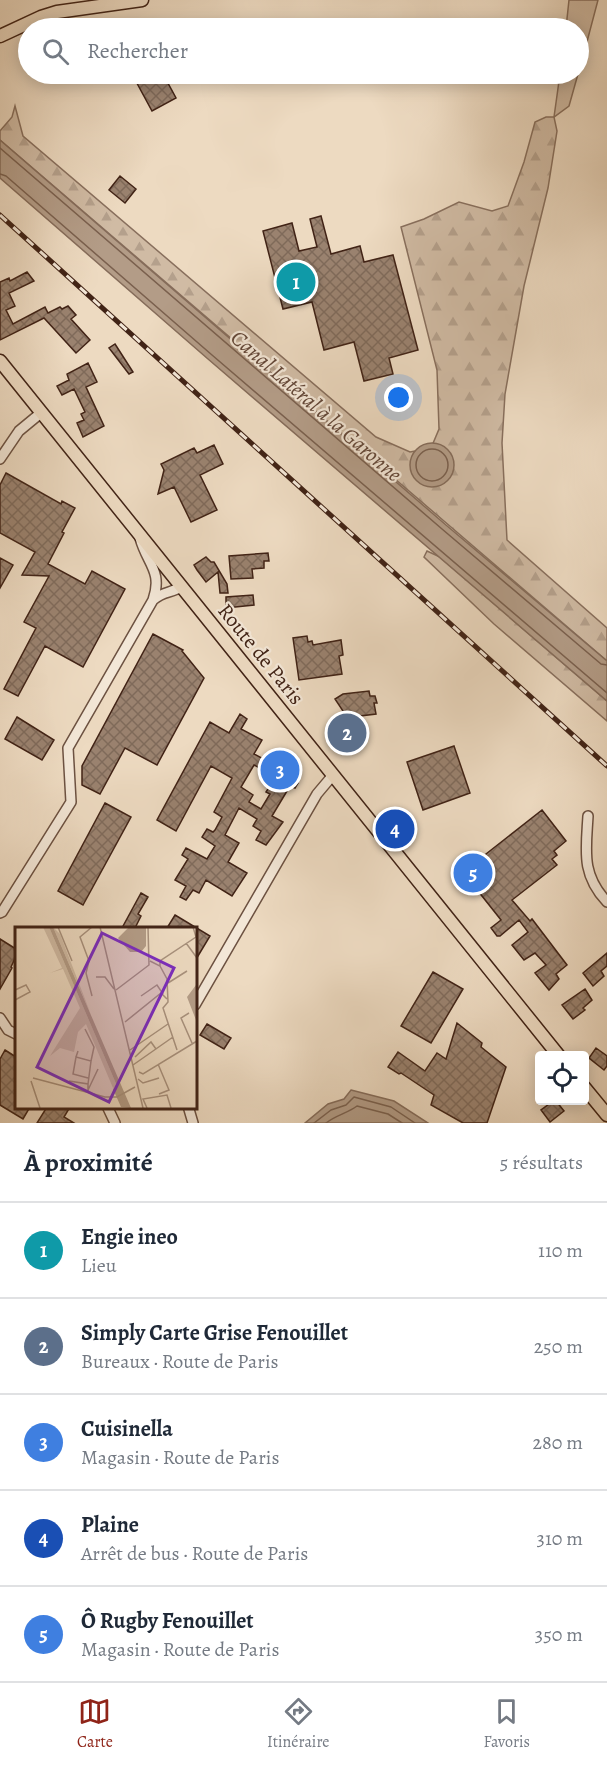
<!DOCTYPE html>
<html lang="fr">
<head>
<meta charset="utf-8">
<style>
	:root { --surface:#fff; --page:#f6f6f7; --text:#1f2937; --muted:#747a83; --line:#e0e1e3; --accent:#8f2418 }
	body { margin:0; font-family:Alegreya,serif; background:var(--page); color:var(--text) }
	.controls { position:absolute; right:18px; bottom:18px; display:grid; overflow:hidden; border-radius:6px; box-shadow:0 3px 15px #0003 }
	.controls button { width:54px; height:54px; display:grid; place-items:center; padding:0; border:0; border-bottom:2px solid var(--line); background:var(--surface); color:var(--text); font:30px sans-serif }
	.you { position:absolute; left:399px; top:398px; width:21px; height:21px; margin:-15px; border:4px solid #fff; border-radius:50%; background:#1a73e8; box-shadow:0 0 0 9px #1a73e833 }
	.badge { display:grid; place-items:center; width:39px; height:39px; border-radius:50%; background:var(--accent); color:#fff; font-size:20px; font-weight:700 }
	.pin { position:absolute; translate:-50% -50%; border:3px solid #fff; box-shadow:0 2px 6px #0006 }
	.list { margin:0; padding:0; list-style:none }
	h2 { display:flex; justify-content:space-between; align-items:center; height:78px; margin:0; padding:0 24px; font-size:26px }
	h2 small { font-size:20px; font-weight:400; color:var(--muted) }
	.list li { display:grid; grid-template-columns:39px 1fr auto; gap:18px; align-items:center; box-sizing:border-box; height:96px; padding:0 24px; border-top:2px solid var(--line) }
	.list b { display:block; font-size:22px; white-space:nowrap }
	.list p { margin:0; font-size:20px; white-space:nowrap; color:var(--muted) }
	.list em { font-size:20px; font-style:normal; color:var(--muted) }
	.icon { flex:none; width:33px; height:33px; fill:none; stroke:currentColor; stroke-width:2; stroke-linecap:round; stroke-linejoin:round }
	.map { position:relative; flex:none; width:607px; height:1123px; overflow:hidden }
	.search { position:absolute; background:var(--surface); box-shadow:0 3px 15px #0003; left:18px; right:18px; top:18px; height:66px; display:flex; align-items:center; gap:15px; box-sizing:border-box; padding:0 21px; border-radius:33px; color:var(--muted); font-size:22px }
	.sheet { height:558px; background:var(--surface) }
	nav { display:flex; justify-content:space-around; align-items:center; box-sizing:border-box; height:84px; border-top:2px solid var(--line); background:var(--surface); font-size:16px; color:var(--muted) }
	nav a { display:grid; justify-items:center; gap:3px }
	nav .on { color:var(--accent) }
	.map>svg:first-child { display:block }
</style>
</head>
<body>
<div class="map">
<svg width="607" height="1123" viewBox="0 0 607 1123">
	<defs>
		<pattern id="forest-firs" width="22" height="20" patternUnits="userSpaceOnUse" patternTransform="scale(1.5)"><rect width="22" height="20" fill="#d0bba4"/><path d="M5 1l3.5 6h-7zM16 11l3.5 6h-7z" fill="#b4a08c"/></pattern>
		<pattern id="building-cross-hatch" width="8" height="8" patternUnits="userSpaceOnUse" patternTransform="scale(1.5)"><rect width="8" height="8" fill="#9a826f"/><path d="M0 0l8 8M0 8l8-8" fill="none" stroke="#7f6a5a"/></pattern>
	</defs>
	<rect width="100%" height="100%" fill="#eddac1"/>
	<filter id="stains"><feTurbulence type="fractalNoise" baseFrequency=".00333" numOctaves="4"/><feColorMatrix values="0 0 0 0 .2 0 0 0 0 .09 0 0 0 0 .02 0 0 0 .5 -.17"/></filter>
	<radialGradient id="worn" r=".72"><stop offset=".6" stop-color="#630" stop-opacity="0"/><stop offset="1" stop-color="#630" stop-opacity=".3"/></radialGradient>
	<path fill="#d0bba4" stroke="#886f5d" stroke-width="1.5" d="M569 0H598L579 72 578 28H566Z
		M560 74H578L569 106 554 117Z"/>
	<path fill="url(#forest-firs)" stroke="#886f5d" stroke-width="1.5" d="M15 106 23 136 376 437 410 452 431 448 439 429 437 370 401 227 424 219 459 202 492 211 508 206 524 162 535 122 546 117H554L557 131 548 188 524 286 505 394 502 443 507 540 607 628V661L0 140V131L12 117Z
		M427 551 440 557 607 701V721L494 624 424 557Z"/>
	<path fill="#b39c87" stroke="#856c5a" stroke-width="1.5" d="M0 140 446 525 607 661V701L208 359 0 178Z
		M410 465a22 22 0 1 1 44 0a22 22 0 1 1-44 0Z
		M351 1090 394 1101 428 1123H305L328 1104 344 1099Z"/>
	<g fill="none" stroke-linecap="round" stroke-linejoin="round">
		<path stroke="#7a604e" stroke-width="1.5" d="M0 148 442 529 601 664 607 665
			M0 174 6 176 212 355 607 693
			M416 465a16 16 0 1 1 32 0a16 16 0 1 1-32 0Z
			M314 1123 331 1110 346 1105 354 1097 391 1107 415 1123
			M326 1123C336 1115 348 1113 357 1106L388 1114 402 1123"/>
	</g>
	<path fill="url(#building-cross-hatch)" stroke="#412316" stroke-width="1.5" fill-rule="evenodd" d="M132 74H163L176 98 152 111Z
		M120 176 136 189 125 203 109 190Z
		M321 216 331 254 360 246 364 262 393 255 418 350 389 358 393 374 364 381 354 342 324 350 312 302 283 309 263 231 292 223 299 251 317 247 310 219Z
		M27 272 34 281 9 293 15 306 6 310 13 324 45 307 48 313 60 307 62 309 68 306 76 315 71 319 90 340 76 353 44 318 0 340V282L9 278 10 281Z
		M115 344 133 372 129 374 109 348Z
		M88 363 97 382 86 387 104 426 83 437 77 423 84 420 81 414 85 412 74 389 62 395 57 386 69 380 67 374Z
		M214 445 223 464 200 475 217 510 191 522 174 487 158 494 164 470 161 464 194 448 197 453Z
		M6 473 61 504 62 501 75 508 62 532 64 533 48 564 85 584 92 571 125 589 83 667 45 646 18 696 4 689 36 628 24 622 49 576 22 575 35 552 0 533V485Z
		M268 553 269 561H264V568L252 569 253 578 231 579 229 556Z
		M206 557 211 562H214L227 584 228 593H220L218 572 206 582 197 570 194 565Z
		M0 558 13 565 0 588Z
		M253 595 254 605 226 608V597Z
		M153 634 183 650 182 651 204 678 157 765 125 748 100 794 82 785V766Z
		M307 636 308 642 312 641 313 645 341 640 343 655 339 656 342 674 299 680 293 638Z
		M369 691 370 696H375L377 703H374L376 714 352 717 355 746 348 747V740L337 724 347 717 335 699 343 694Z
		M240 714 247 719 241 729 262 740 254 754 267 761 270 755H275L298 783 295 788 290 786 272 816 283 822 266 845 256 840 261 831 253 826 257 819 239 808 225 835 239 843 228 862 247 873 232 896 206 880 199 893 193 890 186 900 180 897 186 886 175 880 188 859 182 855 186 848 207 859 215 846 202 837 207 829 213 832 215 830 222 817 214 812 232 778 211 766 176 831 157 820 210 722 229 733ZM254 765 276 777 266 792 270 794 261 809 249 802 253 795 241 787Z
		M17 717 54 740 42 760 5 739Z
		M454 746 470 793 423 810 407 762Z
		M105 803 131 817 83 905 58 891Z
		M542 810 566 841 554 851 557 855 552 859 557 865 512 900 530 921 532 919 567 965 556 974 559 979 549 990 535 973 546 965 535 953 524 960 512 945 528 932 519 920 500 936H497L491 928 501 920 463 872Z
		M141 893 148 897 138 914 141 916 135 928H122Z
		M175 915 210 936 195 961V928H167Z
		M0 939 16 949V956L11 967 12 968 0 989Z
		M607 953V966L601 971 604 976 593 986 583 973Z
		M433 972 463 989 431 1043 401 1026Z
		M585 989 592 1000 583 1008 585 1010 573 1019 562 1005Z
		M457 1023 482 1043 481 1047 506 1067 487 1123H463L431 1105 434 1095 401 1073 399 1074 388 1067 398 1052 425 1071 437 1053 446 1059Z
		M207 1024 231 1038 224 1049 200 1035Z
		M596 1048 607 1056V1066L604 1070 589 1058Z
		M5 1050 16 1057V1107H30L23 1119 0 1105V1059Z
		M547 1101H556L564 1111 550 1122 541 1110 549 1104Z
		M47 1107H70L64 1117 74 1123H37Z"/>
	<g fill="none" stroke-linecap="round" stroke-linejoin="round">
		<defs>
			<path id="minor" d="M0 459 19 431 42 412
				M140 538C147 564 163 571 153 600 165 590 171 594 182 586
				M588 816C586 851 581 874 607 902
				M0 913 2 912 71 802 68 748 153 600
				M195 1005 317 794 333 775
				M0 1018 8 1030 16 1034
				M107 1106 115 1123
				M188 1106 193 1123"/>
			<path id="major" d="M0 36 41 17 57 12 142 0
				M0 361 559 1056
				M584 1087 607 1115"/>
		</defs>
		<use href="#minor" stroke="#6c5141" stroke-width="12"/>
		<use href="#major" stroke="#412316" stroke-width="15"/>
		<use href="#minor" stroke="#f3e7d7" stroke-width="9"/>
		<use href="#major" stroke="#eddac1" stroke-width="12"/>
		<defs>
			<path id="rail" d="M0 215 607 766"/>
		</defs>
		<use href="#rail" stroke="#412316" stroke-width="5"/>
		<use href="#rail" stroke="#f3e7d7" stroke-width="3" stroke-dasharray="9" stroke-linecap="butt"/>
	</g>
	<g text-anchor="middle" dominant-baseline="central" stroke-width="4.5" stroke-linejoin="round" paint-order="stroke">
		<g font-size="21" fill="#412316" stroke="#f3e7d7">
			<text transform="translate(261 654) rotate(51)">Route de Paris</text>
		</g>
		<g font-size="22" font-style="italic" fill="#634738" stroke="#f3e7d7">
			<text transform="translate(316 406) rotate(41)">Canal Latéral à la Garonne</text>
		</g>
	</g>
	<g transform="translate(15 927)">
		<rect width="182" height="182" fill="#eddac1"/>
		<path d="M28 0H34L102 159 98 161 71 97 63 105 59 125 45 121 35 129 65 81 48 42 35 46 47 41ZM38 0 45 7 75 85 74 83Z" fill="#d0bba4"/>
		<path d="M34 0H38L116 181 106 180 98 162 102 159ZM114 0H131V19L126 25H115L103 11ZM181 58V93L172 70Z" fill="#b39c87"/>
		<path fill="none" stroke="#a8917d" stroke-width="1.5" d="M43 0 57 34M77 0 65 10 74 34 71 46 77 69M85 0 128 181M171 16 182 31M135 34 145 39 152 52 153 75 148 81 162 123M145 39V34L181 10 178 0M81 50H90L99 62M153 56 172 44M0 63 11 58 15 65 0 73M101 63 134 38 133 0M126 69 142 58 148 67M174 86 166 91 177 116M110 95 146 66 152 72M70 102 79 120 76 134M115 123 153 97M63 124 61 130 76 134 73 157M61 130 58 147 73 151M120 130 136 115 141 122M143 137 154 163 144 167M118 138 158 110M124 145 128 147 182 114M18 151 90 170H102L120 160M123 152 128 156 144 151M16 154 25 181M54 154 73 157V165M73 163 83 142M132 181 128 172 152 168 156 181"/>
		<path fill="#7b2cbf" fill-opacity="0.15" stroke="#7b2cbf" stroke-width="3" d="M87 6 159 41 94 175 22 140Z"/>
		<rect width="182" height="182" fill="none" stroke="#412316" stroke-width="3"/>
	</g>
	<rect width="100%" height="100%" filter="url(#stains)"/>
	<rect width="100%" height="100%" fill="url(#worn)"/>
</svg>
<div class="controls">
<button><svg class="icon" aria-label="locate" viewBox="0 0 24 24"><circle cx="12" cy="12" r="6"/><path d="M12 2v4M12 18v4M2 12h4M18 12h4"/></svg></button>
</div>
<div class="you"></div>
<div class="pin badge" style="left:296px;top:282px;background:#0f9aa8">1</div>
<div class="pin badge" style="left:347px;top:733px;background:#5c6f8a">2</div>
<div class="pin badge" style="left:280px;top:770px;background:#3f7fe0">3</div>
<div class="pin badge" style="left:395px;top:829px;background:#1a4fb4">4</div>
<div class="pin badge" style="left:473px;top:873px;background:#3f7fe0">5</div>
<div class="search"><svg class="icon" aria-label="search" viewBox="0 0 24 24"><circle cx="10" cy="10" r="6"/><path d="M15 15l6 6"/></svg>Rechercher</div>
</div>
<section class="sheet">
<h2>À proximité<small>5 résultats</small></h2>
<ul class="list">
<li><span class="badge" style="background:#0f9aa8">1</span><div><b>Engie ineo</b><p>Lieu</p></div><em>110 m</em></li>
<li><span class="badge" style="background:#5c6f8a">2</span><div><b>Simply Carte Grise Fenouillet</b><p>Bureaux · Route de Paris</p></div><em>250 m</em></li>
<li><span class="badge" style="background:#3f7fe0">3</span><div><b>Cuisinella</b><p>Magasin · Route de Paris</p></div><em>280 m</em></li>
<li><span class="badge" style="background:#1a4fb4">4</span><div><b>Plaine</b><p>Arrêt de bus · Route de Paris</p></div><em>310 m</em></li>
<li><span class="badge" style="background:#3f7fe0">5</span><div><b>Ô Rugby Fenouillet</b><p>Magasin · Route de Paris</p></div><em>350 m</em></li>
</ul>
</section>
<nav>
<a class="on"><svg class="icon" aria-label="map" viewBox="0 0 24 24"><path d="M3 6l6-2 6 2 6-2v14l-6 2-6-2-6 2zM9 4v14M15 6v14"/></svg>Carte</a>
<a><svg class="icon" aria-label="directions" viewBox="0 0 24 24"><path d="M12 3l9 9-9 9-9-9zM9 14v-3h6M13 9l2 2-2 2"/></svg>Itinéraire</a>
<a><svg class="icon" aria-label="saved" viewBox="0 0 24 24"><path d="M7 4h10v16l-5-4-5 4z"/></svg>Favoris</a>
</nav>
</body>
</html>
